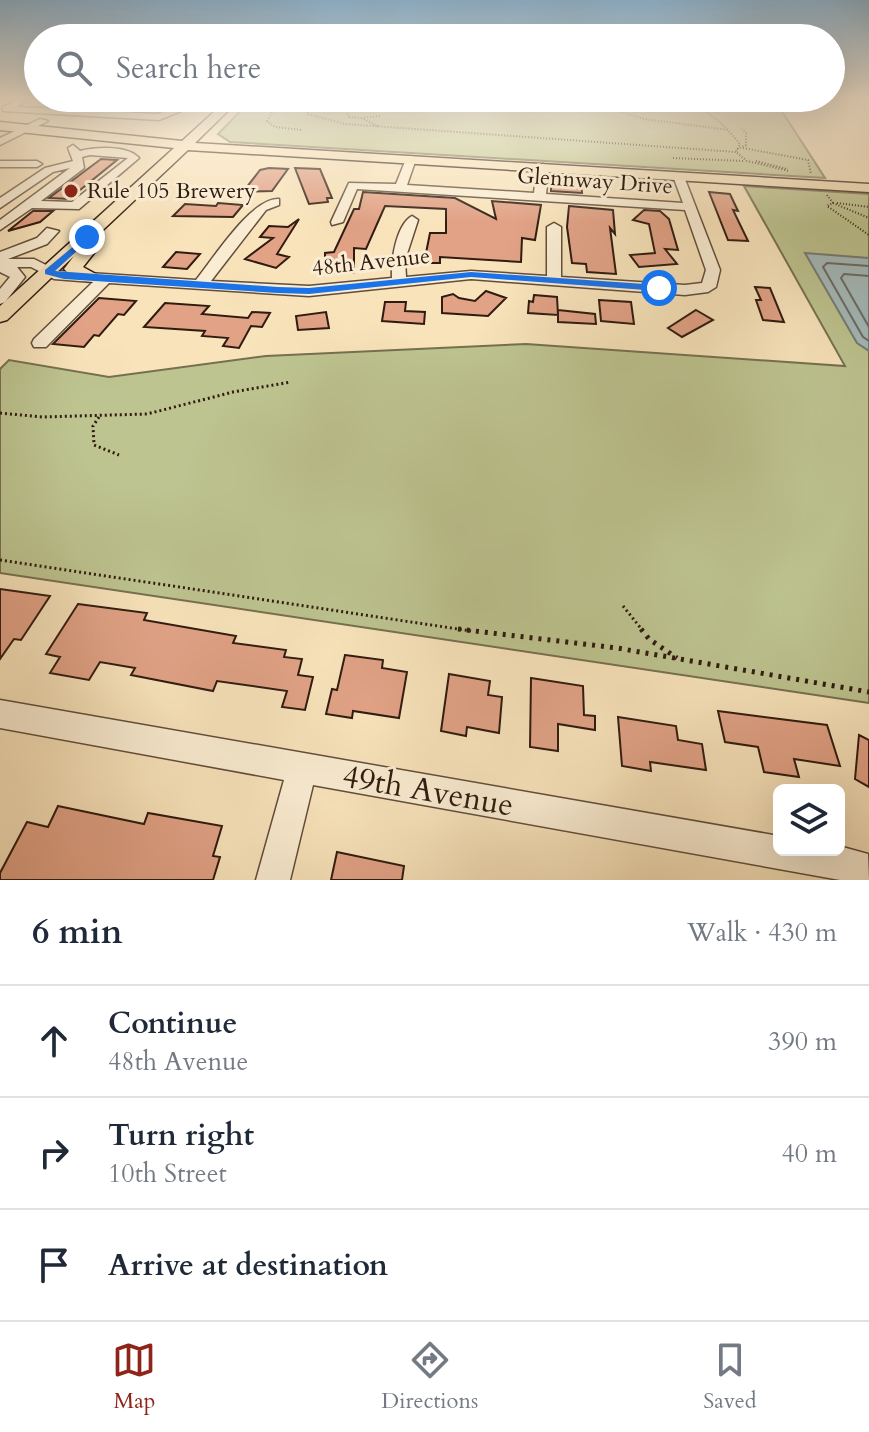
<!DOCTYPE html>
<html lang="en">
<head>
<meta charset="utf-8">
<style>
	:root { --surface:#fff; --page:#f2f2f3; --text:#1f2937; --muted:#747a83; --line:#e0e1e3; --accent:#8f2418 }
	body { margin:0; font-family:Cardo,serif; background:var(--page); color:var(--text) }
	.controls { position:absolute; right:24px; bottom:24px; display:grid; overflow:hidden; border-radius:12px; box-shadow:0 8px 32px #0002 }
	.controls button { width:72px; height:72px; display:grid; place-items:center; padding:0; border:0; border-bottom:2px solid var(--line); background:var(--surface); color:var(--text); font:40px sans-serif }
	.stop { position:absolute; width:24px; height:24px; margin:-18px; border:6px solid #1a73e8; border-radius:50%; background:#fff }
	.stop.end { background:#1a73e8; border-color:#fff; box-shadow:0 2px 8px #0008 }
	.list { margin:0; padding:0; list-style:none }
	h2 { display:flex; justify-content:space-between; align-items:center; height:104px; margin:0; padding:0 32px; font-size:34px }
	h2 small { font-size:26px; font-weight:400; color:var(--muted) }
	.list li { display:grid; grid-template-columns:52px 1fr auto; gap:24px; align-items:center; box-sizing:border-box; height:112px; padding:0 32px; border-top:2px solid var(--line) }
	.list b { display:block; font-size:30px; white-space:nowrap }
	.list p { margin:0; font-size:26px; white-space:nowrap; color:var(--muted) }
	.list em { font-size:26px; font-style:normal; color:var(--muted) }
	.icon { flex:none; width:44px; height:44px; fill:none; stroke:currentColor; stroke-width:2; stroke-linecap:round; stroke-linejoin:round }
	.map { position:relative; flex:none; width:869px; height:880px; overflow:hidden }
	.search { position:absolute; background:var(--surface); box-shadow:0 8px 32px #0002; left:24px; right:24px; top:24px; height:88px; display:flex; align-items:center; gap:20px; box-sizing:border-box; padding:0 28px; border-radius:44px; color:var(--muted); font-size:30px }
	.sheet { height:440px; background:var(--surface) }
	nav { display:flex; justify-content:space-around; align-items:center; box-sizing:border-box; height:112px; border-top:2px solid var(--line); background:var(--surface); font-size:22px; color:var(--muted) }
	nav a { display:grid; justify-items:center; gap:4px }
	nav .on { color:var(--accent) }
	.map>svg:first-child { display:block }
</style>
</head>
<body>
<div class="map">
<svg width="869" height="880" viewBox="0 0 869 880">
	<rect width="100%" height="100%" fill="#f8e3bb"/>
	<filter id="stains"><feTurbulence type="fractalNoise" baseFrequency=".0025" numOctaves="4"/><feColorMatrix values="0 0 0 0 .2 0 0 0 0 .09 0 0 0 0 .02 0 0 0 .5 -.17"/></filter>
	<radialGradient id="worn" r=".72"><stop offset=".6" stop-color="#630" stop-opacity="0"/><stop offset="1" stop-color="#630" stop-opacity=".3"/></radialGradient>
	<path fill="#bdc490" stroke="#767050" stroke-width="2" d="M252 99H774L825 178 230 142 218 134Z
		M744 186 869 194V703L0 573V369L9 360 109 377 266 356 526 344 845 366Z"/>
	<path fill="#a4bbbc" stroke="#767b77" stroke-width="2" d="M805 253 869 258V351L857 343Z"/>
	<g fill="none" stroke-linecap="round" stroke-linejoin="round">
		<path stroke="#6a6b66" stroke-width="2" d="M869 266 827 263 823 267 863 337 869 341
			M869 276 844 274 841 278 869 327"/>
	</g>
	<path fill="#e1a286" stroke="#301b10" stroke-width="2" d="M101 159 117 160 69 199 49 198Z
		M269 168 288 169 272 191 243 192 260 170Z
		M295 168 320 169 332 198H327L328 202 309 204Z
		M551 180 581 182 582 193 551 191Z
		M363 192 455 198 496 219 492 201 541 205 535 240 522 238 521 262 440 257V263H424L430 233H446V209L385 206 366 249 354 248V273H319V261H325V253L334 252 354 209H359Z
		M709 192 730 194 738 211 733 210 748 241 728 240Z
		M218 203 243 205 233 217 173 216 185 204 216 206Z
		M569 206 613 210 615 234 610 228 616 274 587 272 586 264 572 263 567 227Z
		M644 210 660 211 669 219 678 250 665 249 677 264 639 267 630 255 655 253 649 224 633 220Z
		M33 211H53L40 222 8 231Z
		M299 219 277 254 289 257 276 268 245 259 273 238 260 237 269 226 288 227Z
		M176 252 200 254 187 269 163 267Z
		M755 287 770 288 784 322 763 320 756 300H761Z
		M486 291 506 298 488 316 442 313V297L453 294 459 298 475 301Z
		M534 295 557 297 558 315 528 313 529 301 533 302Z
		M99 298 136 301 124 315 118 314 99 336 94 335 84 347 53 344Z
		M599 300 631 302 634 324 601 321Z
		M385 302H406L405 311 425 312 424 324 382 321Z
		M165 303 209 306 202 314 248 318 252 312 270 313 262 327 251 326 239 348 223 346 228 338 202 336 205 331 144 327Z
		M558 310 595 314 596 324 558 322Z
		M696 310 713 320 682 337 668 328Z
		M326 312 329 328 298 330 296 316Z
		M0 589 50 596 21 640 14 639 0 659Z
		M78 604 147 613 144 620 236 636 233 643 286 650 284 657 302 659 298 675 313 677 305 710 282 707 287 691 217 681 213 691 131 675 135 668 100 662 89 680 50 673 60 657 46 654Z
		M345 655 383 660 382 668 407 672 399 718 353 711 352 718 326 714 332 689 337 690Z
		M449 674 490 681 488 695 502 697 499 733 467 727 466 736 441 731Z
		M531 678 583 686 584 715 595 716V730L558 724V751L530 747Z
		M718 711 827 725 840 766 794 759 799 777 764 772 758 747 725 742Z
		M618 717 676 726 678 740 702 744 706 770 650 762 651 771 622 766Z
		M859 735 869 740V787L855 779Z
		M58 806 144 824 148 813 222 826 213 856 220 857 213 880H0V873L27 822 48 827Z
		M337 852 404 866 402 880H331Z"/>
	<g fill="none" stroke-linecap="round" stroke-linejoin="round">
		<defs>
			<path id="minor" d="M17 99H28L17 107 158 114 197 99H210L159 120 3 111V107Z
				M40 119 48 121 0 145V138Z
				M73 145 80 151C95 147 128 145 139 158L79 209 32 208 0 230V220L70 168 53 172 0 208V198L45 168 73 161 68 148ZM90 155 128 158 72 202 41 201 84 168 82 157Z
				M411 156 416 159 407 185 534 193 537 167 543 164 549 167 546 194 683 203 673 176 683 174 720 270 716 287 708 292 685 295 471 279 309 296 109 283 46 347H34L32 343 34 339 93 282 54 279 31 267H17L25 277 5 302 0 304V289L10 277 0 272V252L37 238 47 228 59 231 47 244 8 259H34L58 271 196 280C213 259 252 197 279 199V205L266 210 211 281 309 286 392 278C391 261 396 225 412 216L418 220 405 260 406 277 471 271 547 276V227L554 223 561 227V277L685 285 702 283 706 270 685 210 357 189 343 222 332 225 331 222 349 183 396 184 406 159Z
				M0 161H37L42 164 37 167H0Z
				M0 700 779 836V850H839V846L868 854 869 880H840L313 785 290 880H256L284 780 0 728Z"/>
			<path id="major" d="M228 99H240L195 143 869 184V192L188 150 88 244 98 248 83 267 101 277 98 281C88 283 71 277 64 269L74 256 7 320 0 322V306L174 148 0 130V122L182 141Z"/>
		</defs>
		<use href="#minor" stroke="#624d3b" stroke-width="3"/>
		<use href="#major" stroke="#301b10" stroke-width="3"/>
		<path stroke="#301b10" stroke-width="2" stroke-dasharray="1 2" stroke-linecap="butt" d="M299 99 272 113 267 121 275 127 302 130
			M315 99 307 114 345 124 736 152
			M323 99 346 110 349 117 361 118 378 126
			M580 99 644 119 729 130
			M676 99C704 106 722 122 740 144L736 152 747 161 789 171
			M361 118 380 116
			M743 148 808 160 811 174
			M737 149 746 145V133L742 129
			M673 158 744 161
			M756 161 787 169
			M827 195 833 203 827 206 869 235
			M833 203 869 218
			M837 203 869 207"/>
		<path stroke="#301b10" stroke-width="3" stroke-dasharray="2 3" stroke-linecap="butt" d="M0 413 42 417 147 414 233 392 291 382
			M99 417 93 426 94 445 119 455
			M0 560 471 631
			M623 606 643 631"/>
		<path stroke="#301b10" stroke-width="5" stroke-dasharray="3 6" stroke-linecap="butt" d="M458 629 617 648 869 692
			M641 629 649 639 677 658"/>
		<use href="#minor" fill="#faedd3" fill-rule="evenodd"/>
		<use href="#major" fill="#f8e3bb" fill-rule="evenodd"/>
	</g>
	<linearGradient id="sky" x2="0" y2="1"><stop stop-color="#8db7d6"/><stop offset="0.44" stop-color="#fcf2e0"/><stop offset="1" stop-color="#fcf2e0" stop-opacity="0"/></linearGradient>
	<rect width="869" height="223" fill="url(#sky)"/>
	<path fill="#1a73e8" d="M87 235 90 239 55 271 278 287 309 288 471 272 659 285 664 288 659 291 471 277 309 294 278 293 64 279 45 274V270Z"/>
	<circle fill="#8f2418" stroke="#faedd3" stroke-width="3" cx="71" cy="191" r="8"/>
	<g text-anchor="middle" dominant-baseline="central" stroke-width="6" stroke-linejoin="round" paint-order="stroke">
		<g font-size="22" fill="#301b10" stroke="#faedd3">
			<text transform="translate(595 181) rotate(4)">Glennway Drive</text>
			<text transform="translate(371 262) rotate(-6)">48th Avenue</text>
		</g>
		<g font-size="22" fill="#301b10" stroke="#faedd3" text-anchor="start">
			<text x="87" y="191">Rule 105 Brewery</text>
		</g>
		<g font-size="32" fill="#301b10" stroke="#faedd3">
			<text transform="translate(428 791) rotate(10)">49th Avenue</text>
		</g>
	</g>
	<rect width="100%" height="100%" filter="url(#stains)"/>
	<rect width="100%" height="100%" fill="url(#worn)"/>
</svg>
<div class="controls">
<button><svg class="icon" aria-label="layers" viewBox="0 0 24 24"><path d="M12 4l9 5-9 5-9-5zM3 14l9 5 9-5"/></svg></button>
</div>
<div class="stop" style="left:659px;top:288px"></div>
<div class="stop end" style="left:87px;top:237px"></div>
<div class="search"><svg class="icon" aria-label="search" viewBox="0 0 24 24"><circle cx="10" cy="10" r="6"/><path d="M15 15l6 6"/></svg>Search here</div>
</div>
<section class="sheet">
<h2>6 min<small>Walk · 430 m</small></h2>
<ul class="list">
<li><svg class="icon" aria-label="ahead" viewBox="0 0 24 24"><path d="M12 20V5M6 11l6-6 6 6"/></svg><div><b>Continue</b><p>48th Avenue</p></div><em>390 m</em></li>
<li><svg class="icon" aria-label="right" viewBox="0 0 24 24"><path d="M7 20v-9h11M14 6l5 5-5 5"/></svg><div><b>Turn right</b><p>10th Street</p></div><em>40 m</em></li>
<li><svg class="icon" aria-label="arrive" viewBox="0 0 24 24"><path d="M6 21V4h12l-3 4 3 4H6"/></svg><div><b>Arrive at destination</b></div></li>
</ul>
</section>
<nav>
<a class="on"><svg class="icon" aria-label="map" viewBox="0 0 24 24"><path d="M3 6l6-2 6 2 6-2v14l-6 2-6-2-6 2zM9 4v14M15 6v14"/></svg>Map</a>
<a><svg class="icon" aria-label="directions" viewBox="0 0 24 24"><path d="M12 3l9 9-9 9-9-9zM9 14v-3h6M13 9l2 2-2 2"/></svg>Directions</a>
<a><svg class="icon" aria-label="saved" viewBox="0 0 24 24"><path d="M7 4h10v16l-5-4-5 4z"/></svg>Saved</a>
</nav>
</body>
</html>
